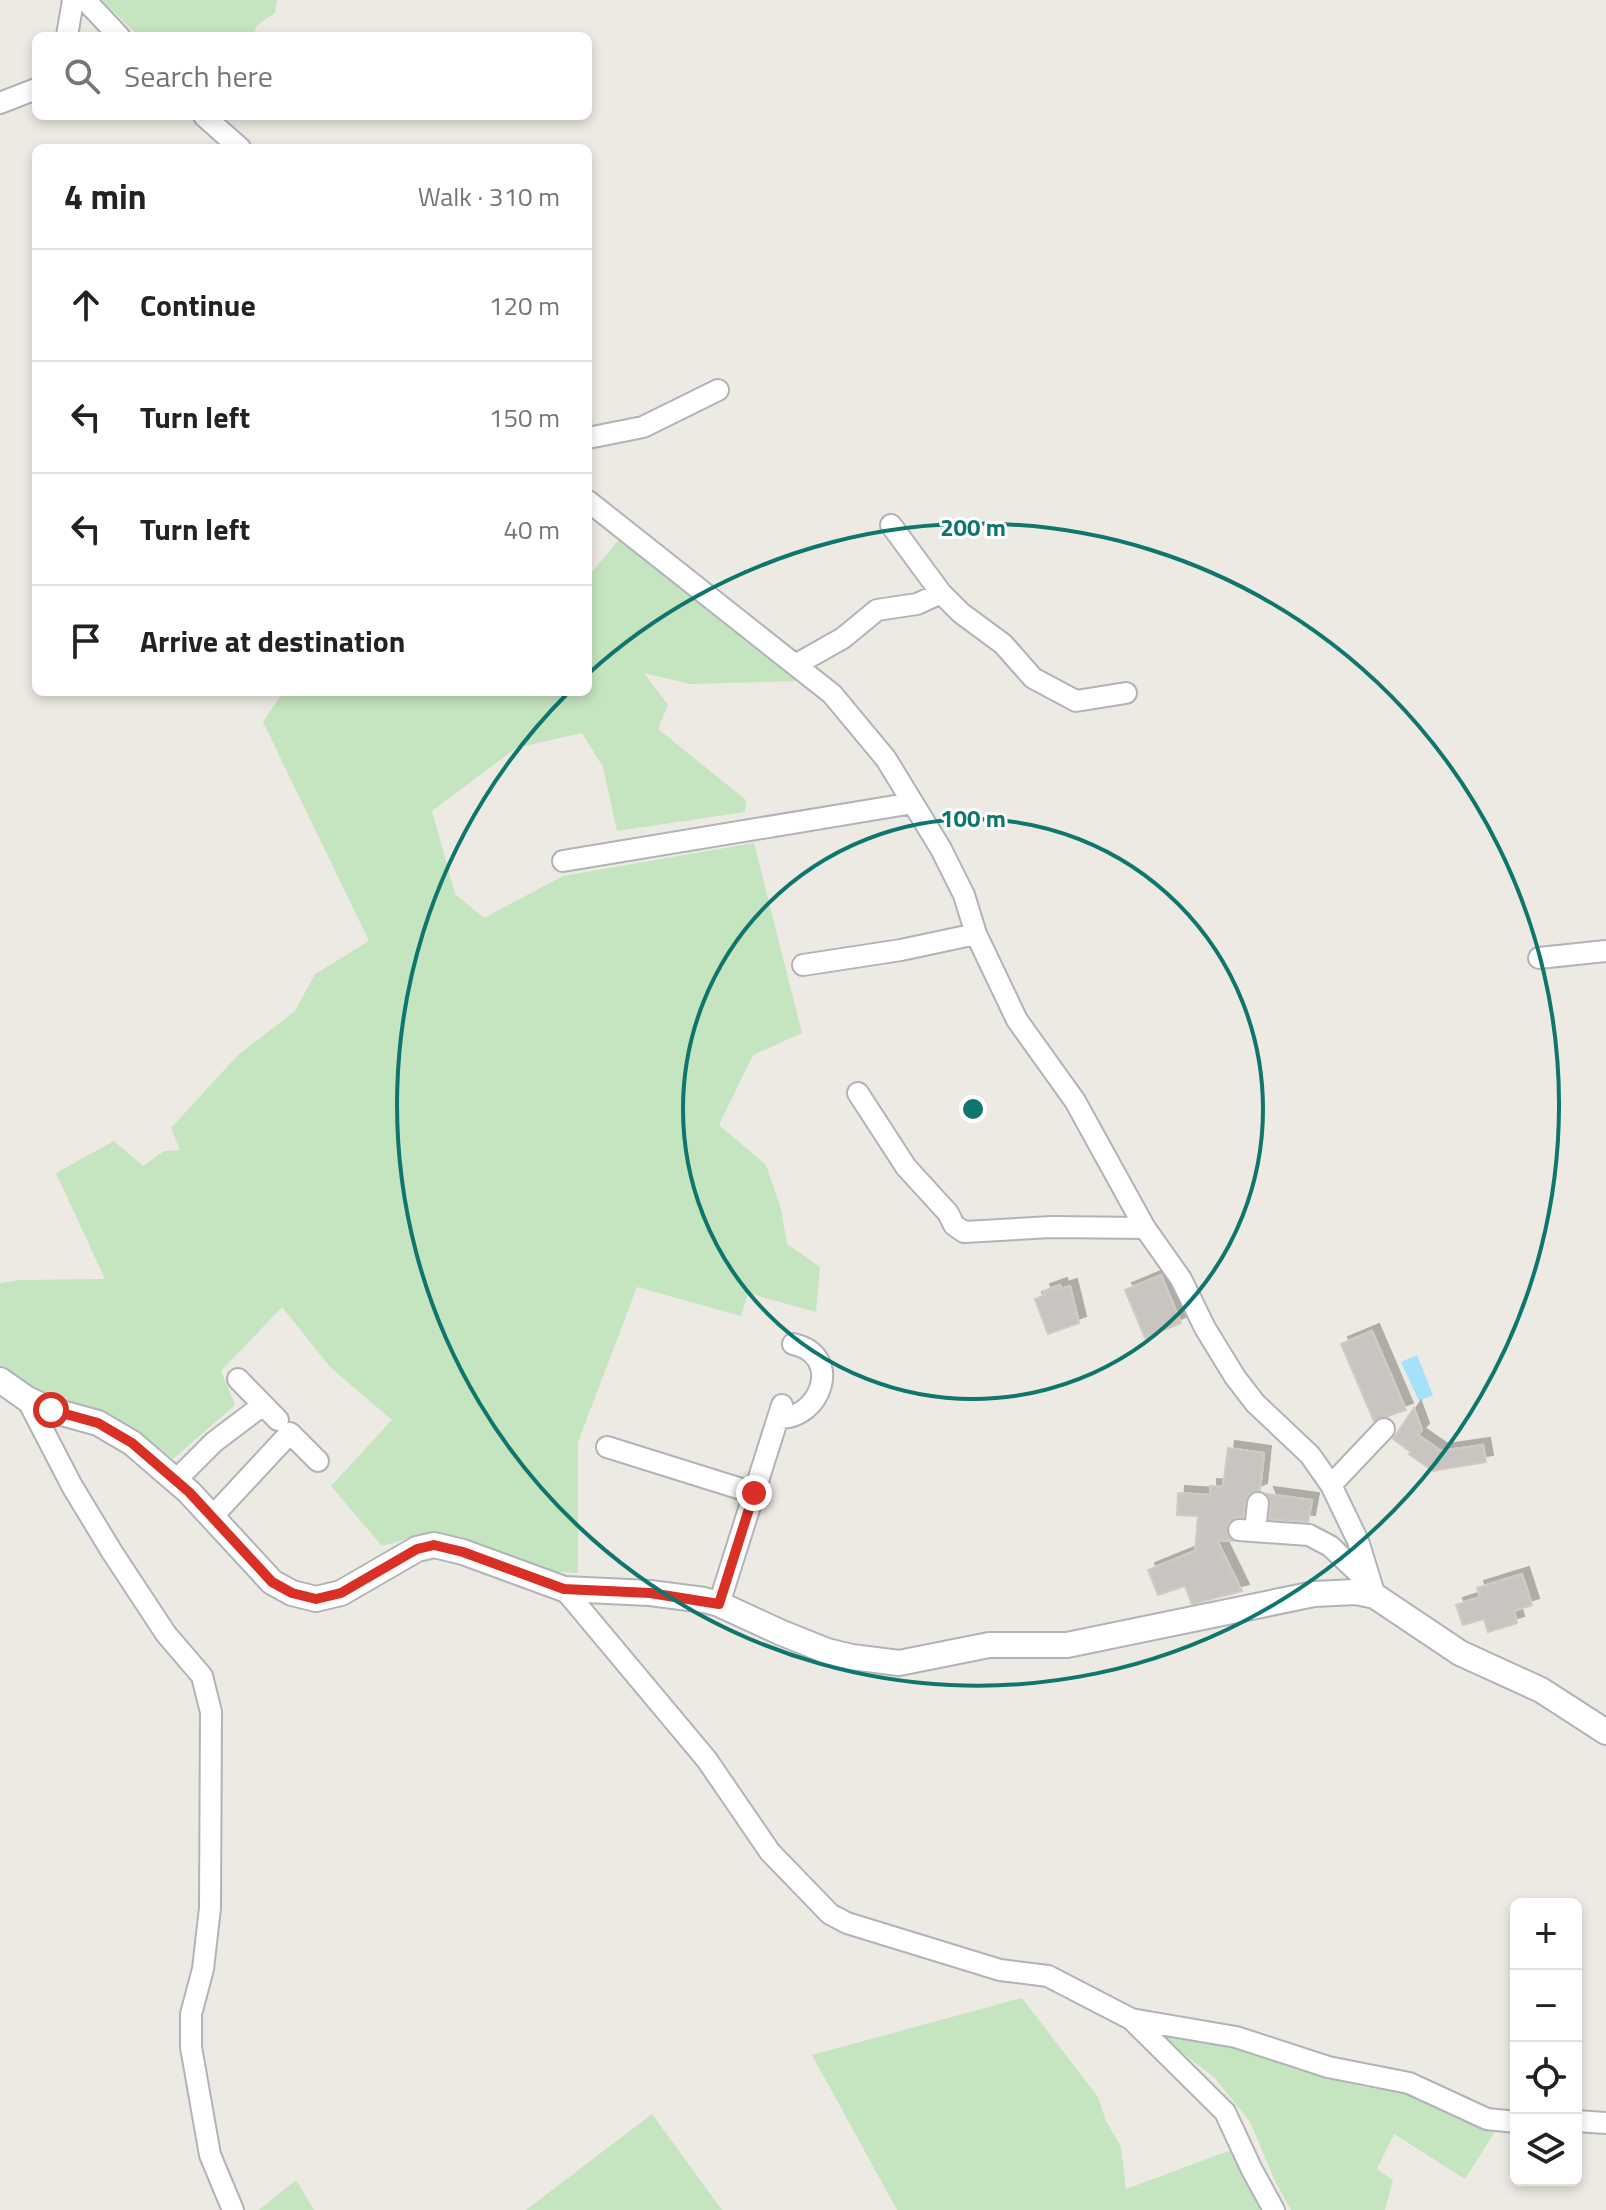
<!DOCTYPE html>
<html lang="en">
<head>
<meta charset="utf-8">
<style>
	:root { --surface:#fff; --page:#f6f6f6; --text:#222; --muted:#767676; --line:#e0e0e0 }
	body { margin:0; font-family:"Titillium Web",sans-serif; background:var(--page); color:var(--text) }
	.controls { position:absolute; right:24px; bottom:24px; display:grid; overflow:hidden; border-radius:12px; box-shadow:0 4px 12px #0003 }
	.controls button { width:72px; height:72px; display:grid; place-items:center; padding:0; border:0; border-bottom:2px solid var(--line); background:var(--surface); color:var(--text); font:40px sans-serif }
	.stop { position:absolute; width:24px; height:24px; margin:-18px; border:6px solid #d93025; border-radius:50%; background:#fff }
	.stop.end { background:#d93025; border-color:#fff; box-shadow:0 2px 8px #0008 }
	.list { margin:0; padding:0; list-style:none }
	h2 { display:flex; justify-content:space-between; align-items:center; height:104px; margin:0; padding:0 32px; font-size:34px }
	h2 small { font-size:26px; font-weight:400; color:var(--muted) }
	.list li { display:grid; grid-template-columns:52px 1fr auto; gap:24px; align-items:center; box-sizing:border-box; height:112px; padding:0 32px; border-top:2px solid var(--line) }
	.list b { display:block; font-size:30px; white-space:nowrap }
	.list em { font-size:26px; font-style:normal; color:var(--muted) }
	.icon { flex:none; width:44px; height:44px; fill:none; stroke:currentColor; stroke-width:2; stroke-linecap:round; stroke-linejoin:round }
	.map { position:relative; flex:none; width:1606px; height:2210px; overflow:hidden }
	.search { position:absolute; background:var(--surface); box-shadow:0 4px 12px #0003; left:32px; top:32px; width:560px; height:88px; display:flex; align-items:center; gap:20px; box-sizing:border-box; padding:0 28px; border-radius:12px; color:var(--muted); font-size:30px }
	.panel { position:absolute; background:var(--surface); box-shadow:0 4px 12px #0003; left:32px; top:144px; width:560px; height:552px; border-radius:12px }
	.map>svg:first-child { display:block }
</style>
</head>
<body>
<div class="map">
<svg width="1606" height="2210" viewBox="0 0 1606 2210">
	<defs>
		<filter id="shadow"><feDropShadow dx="7" dy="-7" stdDeviation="0" flood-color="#0004"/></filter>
	</defs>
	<rect width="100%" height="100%" fill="#edeae3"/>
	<path fill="#c5e4c0" d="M101 0H277L275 13 257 25 253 36H139Z
		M620 538 797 681 690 684 644 673 668 705 658 729 746 800 745 812 617 831 603 767 582 733 516 748 432 811 455 894 484 918 563 876 754 843 802 1033 753 1055 719 1125 766 1165 781 1209 787 1244 820 1267 816 1312 748 1293 741 1316 637 1287 578 1442V1573L546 1571 430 1532 382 1546 331 1486 392 1420 331 1368 282 1307 221 1371 235 1405 173 1459 140 1433 97 1409 62 1402 21 1384 0 1369V1283L20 1280 105 1279 56 1173 114 1141 143 1166 164 1151 180 1150 171 1128 238 1055 295 1011 315 974 369 941 263 722 283 692H588V577Z
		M1022 1998 1098 2097 1106 2121 1121 2147 1126 2189 1231 2150 1264 2210H897L812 2055Z
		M1158 2035 1231 2046 1297 2070 1363 2087 1413 2094 1496 2130 1465 2179 1394 2134 1377 2169 1393 2180 1385 2210H1291L1276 2183 1250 2122 1214 2077Z
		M652 2114 722 2210H526Z
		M296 2180 314 2210H259Z"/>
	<path fill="#a5e1fb" d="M1417 1355 1433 1395 1419 1401 1401 1362Z"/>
	<path fill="#c8c5c0" stroke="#d2cac1" stroke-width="2" filter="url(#shadow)" d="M1161 1275 1181 1323 1145 1338 1125 1290Z
		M1060 1285 1061 1289 1070 1286 1079 1323 1048 1334 1035 1299 1045 1295 1043 1291Z
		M1372 1331 1406 1410 1374 1421 1341 1344Z
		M1414 1408 1422 1430 1418 1435 1441 1451 1483 1445 1486 1462 1433 1471 1409 1454 1411 1452 1393 1439Z
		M1228 1448 1264 1453 1260 1490 1247 1496 1243 1517 1234 1518 1228 1523 1227 1535 1232 1541 1217 1540 1242 1591 1192 1604 1185 1586 1158 1595 1148 1570 1195 1551 1198 1516 1177 1515 1178 1493 1210 1495V1486L1223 1487Z
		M1267 1494 1312 1500 1308 1522 1269 1519 1271 1504Z
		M1522 1574 1532 1605 1514 1611 1517 1623 1488 1632 1484 1619 1463 1625 1456 1605 1480 1597 1477 1588Z"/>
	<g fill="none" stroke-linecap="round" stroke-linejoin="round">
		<defs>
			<path id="minor" d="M85 0 119 36
				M67 36 73 0
				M0 103 36 89
				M204 116 240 148
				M588 438 643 427 718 390
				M588 501 832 694 886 759 941 849 964 895 976 934 1017 1020 1075 1101 1145 1228 1181 1279 1205 1328 1235 1377 1255 1403 1310 1455 1331 1485 1358 1541 1375 1596
				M941 593 961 613 1003 644 1033 678 1076 701 1126 693
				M797 664 843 638 877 610 917 604 941 593 891 525
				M563 861 913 803
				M1539 958 1606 951
				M803 965 901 950 976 934
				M858 1093 906 1167 948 1213 954 1225 964 1232 1051 1227 1145 1228
				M238 1379 278 1420
				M27 1399 72 1486 112 1552 166 1634 202 1676 211 1712 210 1908 203 1969 191 2014V2047L210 2155 233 2210
				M778 1418C821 1420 844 1355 793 1344
				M607 1447 754 1493
				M176 1480 214 1442 263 1405
				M1331 1485 1384 1429
				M212 1517 290 1433 318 1461
				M1239 1530 1309 1535 1330 1546 1367 1581
				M1255 1531 1258 1503
				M564 1589 707 1760 770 1852 830 1914 847 1923 1000 1970 1048 1976 1131 2019 1236 2037 1328 2067 1409 2083 1487 2119 1516 2122
				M719 1604 782 1405
				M1131 2019 1225 2112 1252 2170 1274 2210
				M1576 2121 1606 2123"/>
			<path id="tertiary" d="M0 1380 27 1399 51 1410 98 1423 132 1443 189 1492 272 1582 292 1593 316 1599 341 1593 417 1549 434 1545 463 1552 564 1589 650 1593 704 1600 719 1604 782 1633 827 1651 852 1657 899 1663 989 1645H1067L1314 1594 1356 1592 1375 1596 1460 1653 1541 1690 1606 1732"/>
		</defs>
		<use href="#minor" stroke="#b0b4b8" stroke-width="24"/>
		<use href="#tertiary" stroke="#b0b4b8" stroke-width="28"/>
		<use href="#minor" stroke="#fff" stroke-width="20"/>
		<use href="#tertiary" stroke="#fff" stroke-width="24"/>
	</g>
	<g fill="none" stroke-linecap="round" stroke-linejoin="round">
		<path stroke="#d93025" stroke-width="10" d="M51 1410 98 1423 132 1443 189 1492 272 1582 292 1593 316 1599 341 1593 417 1549 434 1545 463 1552 564 1589 650 1593 719 1604 754 1493"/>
	</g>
	<g fill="none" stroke="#0f766e" stroke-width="4">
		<circle cx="973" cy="1109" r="290"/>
		<path d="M588 674A581 581 0 1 1 566 695"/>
	</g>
	<circle cx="973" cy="1109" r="12" fill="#0f766e" stroke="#fff" stroke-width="4"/>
	<g font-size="24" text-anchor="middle" font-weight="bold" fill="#0f766e" stroke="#fff" stroke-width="6" stroke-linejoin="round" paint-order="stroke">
		<text x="973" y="536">200 m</text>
		<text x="973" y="827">100 m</text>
	</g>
</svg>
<div class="controls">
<button>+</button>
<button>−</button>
<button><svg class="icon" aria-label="locate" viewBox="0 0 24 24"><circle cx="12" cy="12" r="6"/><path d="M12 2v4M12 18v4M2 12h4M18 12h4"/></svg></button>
<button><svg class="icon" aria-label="layers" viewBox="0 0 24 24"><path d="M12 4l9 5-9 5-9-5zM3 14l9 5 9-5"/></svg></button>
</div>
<div class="stop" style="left:51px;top:1410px"></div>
<div class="stop end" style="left:754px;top:1493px"></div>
<div class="search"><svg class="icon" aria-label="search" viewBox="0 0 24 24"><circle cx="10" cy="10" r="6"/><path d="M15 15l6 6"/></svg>Search here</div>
<section class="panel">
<h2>4 min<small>Walk · 310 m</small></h2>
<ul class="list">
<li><svg class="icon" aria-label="ahead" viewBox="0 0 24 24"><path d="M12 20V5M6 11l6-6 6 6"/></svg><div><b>Continue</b></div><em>120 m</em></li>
<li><svg class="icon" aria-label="left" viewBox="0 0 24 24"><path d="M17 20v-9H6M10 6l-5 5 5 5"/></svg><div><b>Turn left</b></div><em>150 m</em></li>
<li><svg class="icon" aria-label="left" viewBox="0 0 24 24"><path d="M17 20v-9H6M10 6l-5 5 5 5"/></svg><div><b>Turn left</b></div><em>40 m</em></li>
<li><svg class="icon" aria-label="arrive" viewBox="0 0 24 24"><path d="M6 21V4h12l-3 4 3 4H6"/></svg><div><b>Arrive at destination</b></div></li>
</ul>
</section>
</div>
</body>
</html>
